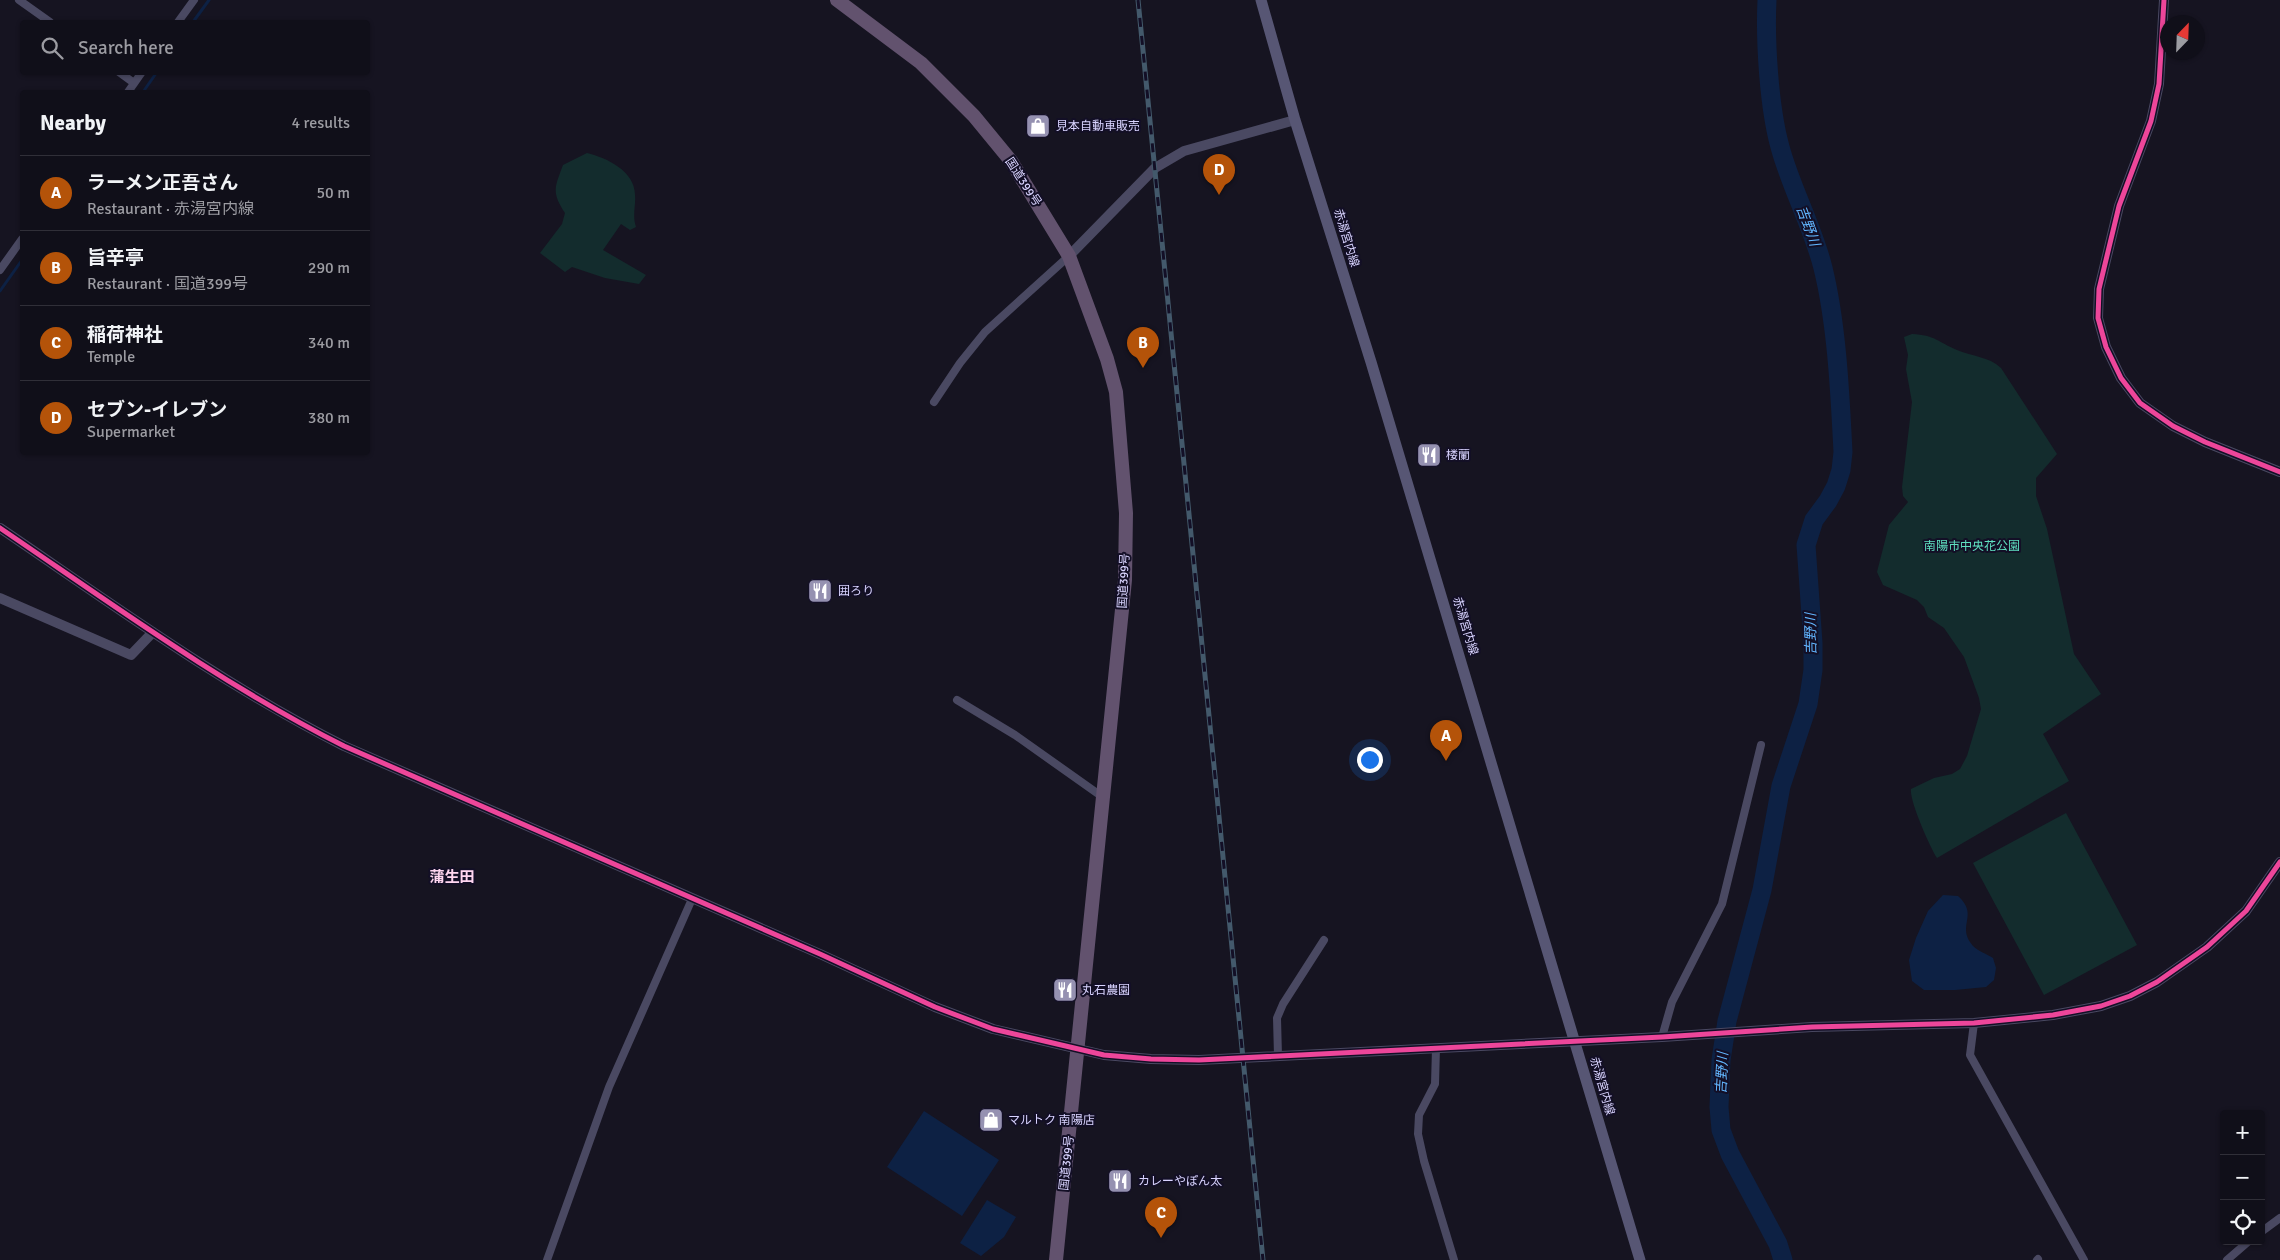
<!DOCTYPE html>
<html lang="en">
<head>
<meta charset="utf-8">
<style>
	:root { --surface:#100f19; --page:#1e1d26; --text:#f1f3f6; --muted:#9c9ca2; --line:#302f38; --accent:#b45309 }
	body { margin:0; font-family:Signika,"Noto Sans JP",sans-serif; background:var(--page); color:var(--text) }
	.controls { position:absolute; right:15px; bottom:15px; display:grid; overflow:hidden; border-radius:5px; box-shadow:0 1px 4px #0004 }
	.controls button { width:45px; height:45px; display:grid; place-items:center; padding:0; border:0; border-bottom:1px solid var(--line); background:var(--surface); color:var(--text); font:25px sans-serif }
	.compass { position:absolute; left:2160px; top:15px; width:45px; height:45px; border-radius:50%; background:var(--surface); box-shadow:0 1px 4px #0004; rotate:23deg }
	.you { position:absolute; left:1369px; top:759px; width:18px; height:18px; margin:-12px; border:4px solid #fff; border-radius:50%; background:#1a73e8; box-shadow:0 0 0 8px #1a73e833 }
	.badge { display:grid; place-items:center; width:32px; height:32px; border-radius:50%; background:var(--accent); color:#fff; font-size:16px; font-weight:700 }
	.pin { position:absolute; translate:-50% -41px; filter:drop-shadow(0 1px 2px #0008) }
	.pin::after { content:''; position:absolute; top:26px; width:18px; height:15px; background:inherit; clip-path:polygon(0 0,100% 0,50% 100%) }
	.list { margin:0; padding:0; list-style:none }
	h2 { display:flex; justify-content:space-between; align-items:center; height:65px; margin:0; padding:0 20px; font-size:21px }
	h2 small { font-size:16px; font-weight:400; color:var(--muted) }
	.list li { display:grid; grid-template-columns:32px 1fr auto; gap:15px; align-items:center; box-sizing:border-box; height:75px; padding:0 20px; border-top:1px solid var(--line) }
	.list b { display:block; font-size:19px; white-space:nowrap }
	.list p { margin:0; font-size:16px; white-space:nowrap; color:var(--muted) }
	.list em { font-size:16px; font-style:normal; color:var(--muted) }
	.icon { flex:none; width:28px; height:28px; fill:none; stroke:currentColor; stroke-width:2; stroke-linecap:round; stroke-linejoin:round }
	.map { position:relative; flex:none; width:2280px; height:1260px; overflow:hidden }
	.search { position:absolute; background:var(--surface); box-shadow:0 1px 4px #0004; left:20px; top:20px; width:350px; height:55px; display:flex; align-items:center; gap:12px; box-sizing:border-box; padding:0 18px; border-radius:5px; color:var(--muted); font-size:19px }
	.panel { position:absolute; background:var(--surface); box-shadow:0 1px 4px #0004; left:20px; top:90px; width:350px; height:365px; border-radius:5px }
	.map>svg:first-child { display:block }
</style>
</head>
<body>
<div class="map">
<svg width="2280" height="1260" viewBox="0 0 2280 1260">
	<rect width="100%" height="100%" fill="#161421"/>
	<path fill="#132c2d" d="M587 153C607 158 635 171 635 195 636 206 632 215 636 227L630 230 621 224 603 250 646 275 639 284 605 278 572 267 565 272 540 253 562 224 565 213C551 192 555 187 563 165Z
		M1912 334C1935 335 1938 342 1957 350 1973 357 1988 356 2001 368L2057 454 2036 478V496L2047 529 2074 654 2101 694 2043 734 2069 781 1937 858C1930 847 1909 800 1911 789L1934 778 1952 774 1960 769 1967 756 1981 709 1979 698 1964 657 1944 628 1928 617 1924 607 1917 600 1883 585 1877 572 1889 525 1908 502 1903 496 1902 487 1912 402 1906 369 1908 355 1904 337Z
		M2066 813 2137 945 2044 995 1973 863Z"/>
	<path fill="#0d2144" d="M1943 895 1958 896C1980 916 1955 925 1973 946 1978 951 1987 954 1993 958L1996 968 1994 980 1986 987 1955 990H1924L1912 981 1909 960 1916 938 1928 911Z
		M924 1111 999 1160 962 1216 887 1167Z
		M987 1200 1016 1217 1004 1237 981 1256 960 1243Z"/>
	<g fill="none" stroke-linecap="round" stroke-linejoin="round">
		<path stroke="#0d2144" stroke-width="3" d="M193 22 209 0
			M143 92 157 72
			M0 291 22 260"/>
		<path stroke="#0d2144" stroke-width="19" d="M1767 0C1765 41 1769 107 1780 147 1791 188 1813 227 1823 268 1837 325 1840 394 1843 452L1841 470 1836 486 1828 501 1814 520 1806 545 1813 643V670L1808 704 1781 786 1762 890 1727 1021 1721 1060 1719 1107 1721 1130 1730 1154 1778 1244 1783 1260"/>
		<path stroke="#4a4962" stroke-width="8" d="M19 0 50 22
			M178 22 194 0
			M119 72 134 83
			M128 92 142 72
			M0 270 22 239
			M934 402 960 363 985 332 1069 256
			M957 700 1015 735 1104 798
			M1974 1023 1970 1055 2084 1260
			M1662 1037 1672 1002 1722 904 1761 745
			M1436 1048 1435 1084 1419 1115 1418 1134 1424 1161 1454 1260
			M1278 1056 1277 1018 1283 1004 1324 940
			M2261 1232 2280 1218
			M547 1260 609 1087 692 899
			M2037 1260 2038 1259
			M2227 1260 2249 1241"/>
		<path stroke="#4a4962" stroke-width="10" d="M2164 0 2159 84 2151 121 2119 206 2099 289 2098 318 2106 347 2121 378 2140 403 2173 426 2205 442 2280 472
			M1069 256 1155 168 1184 151 1295 120
			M0 528C112 604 223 685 344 746L820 954 935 1007 993 1029 1104 1055 1151 1059 1199 1060 1662 1037 1812 1027 1974 1023 2053 1015 2101 1006 2130 996 2157 982 2207 947 2246 911 2280 862
			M0 598 131 655 153 632"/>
		<path stroke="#575674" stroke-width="11" d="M1261 0 1295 120 1371 362 1640 1260"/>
		<path stroke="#62526e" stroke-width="14" d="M837 0 921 63 974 116 1011 161 1069 256 1107 359 1116 392 1126 513 1125 580 1056 1260"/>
		<defs>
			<path id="rail" d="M1138 0 1263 1260"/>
		</defs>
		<use href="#rail" stroke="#43596b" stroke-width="5"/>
		<use href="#rail" stroke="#130f26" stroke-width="3" stroke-dasharray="9" stroke-linecap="butt"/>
		<defs>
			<path id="cycleway" d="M2164 0 2159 84 2151 121 2119 206 2099 289 2098 318 2106 347 2121 378 2140 403 2173 426 2205 442 2280 472
				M0 528C112 604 223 685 344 746L820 954 935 1007 993 1029 1104 1055 1151 1059 1199 1060 1662 1037 1812 1027 1974 1023 2053 1015 2101 1006 2130 996 2157 982 2207 947 2246 911 2280 862"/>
		</defs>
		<use href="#cycleway" stroke="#130f26" stroke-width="8"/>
		<use href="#cycleway" stroke="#ed469a" stroke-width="5"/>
	</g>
	<defs>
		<symbol id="shop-square" viewBox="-11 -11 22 22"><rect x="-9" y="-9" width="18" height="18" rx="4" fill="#9591b1" stroke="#130f26"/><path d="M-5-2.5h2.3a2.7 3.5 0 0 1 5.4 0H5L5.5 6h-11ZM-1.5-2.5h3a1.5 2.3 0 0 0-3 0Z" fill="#fff"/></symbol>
		<symbol id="restaurant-square" viewBox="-11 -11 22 22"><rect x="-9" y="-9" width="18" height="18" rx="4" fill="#9591b1" stroke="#130f26"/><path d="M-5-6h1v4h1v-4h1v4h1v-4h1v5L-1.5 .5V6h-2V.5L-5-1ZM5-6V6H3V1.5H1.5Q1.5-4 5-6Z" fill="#fff"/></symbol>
	</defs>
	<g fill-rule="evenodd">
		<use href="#shop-square" x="1024" y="112" width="28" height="28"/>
		<use href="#restaurant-square" x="1415" y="441" width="28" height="28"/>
		<use href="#restaurant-square" x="806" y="577" width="28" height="28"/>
		<use href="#restaurant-square" x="1051" y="976" width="28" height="28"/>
		<use href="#shop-square" x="977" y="1106" width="28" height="28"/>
		<use href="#restaurant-square" x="1106" y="1167" width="28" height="28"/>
	</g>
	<g text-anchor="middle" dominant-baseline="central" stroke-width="4" stroke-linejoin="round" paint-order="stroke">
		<g font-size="12" fill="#d9d4ff" stroke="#130f26" text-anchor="start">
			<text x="1056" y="126">見本自動車販売</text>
			<text x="1446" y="455">楼蘭</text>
			<text x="838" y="591">囲ろり</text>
			<text x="1082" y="990">丸石農園</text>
			<text x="1008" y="1120">マルトク 南陽店</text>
			<text x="1138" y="1181">カレーやぽん太</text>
		</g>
		<g font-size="12" fill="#d9d4ff" stroke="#130f26">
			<text transform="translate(1023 182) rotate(57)">国道399号</text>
			<text transform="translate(1346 238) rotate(73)">赤湯宮内線</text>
			<text transform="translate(1124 581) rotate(-87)">国道399号</text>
			<text transform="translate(1465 626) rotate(73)">赤湯宮内線</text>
			<text transform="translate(1602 1086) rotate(74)">赤湯宮内線</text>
			<text transform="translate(1067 1163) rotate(-84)">国道399号</text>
		</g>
		<g font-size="12" fill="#5fe0c0" stroke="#130f26">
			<text x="1972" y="546">南陽市中央花公園</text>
		</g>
		<g font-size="14" font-style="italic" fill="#62b6ff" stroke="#130f26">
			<text transform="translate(1808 226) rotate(70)">吉野川</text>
			<text transform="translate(1811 634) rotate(-91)">吉野川</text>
			<text transform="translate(1722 1073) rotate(-87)">吉野川</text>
		</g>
		<g font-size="15" font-weight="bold" fill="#ffd6f0" stroke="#130f26">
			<text x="452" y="877">蒲生田</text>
		</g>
	</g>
</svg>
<div class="controls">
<button>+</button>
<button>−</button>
<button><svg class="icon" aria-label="locate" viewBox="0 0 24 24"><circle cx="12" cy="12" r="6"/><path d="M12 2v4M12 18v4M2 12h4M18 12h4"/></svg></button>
</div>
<svg class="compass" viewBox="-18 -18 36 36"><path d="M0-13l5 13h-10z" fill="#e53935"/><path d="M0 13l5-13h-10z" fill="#9c9ca2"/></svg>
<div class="you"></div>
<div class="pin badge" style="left:1446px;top:761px">A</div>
<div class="pin badge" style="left:1143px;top:368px">B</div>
<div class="pin badge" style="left:1161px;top:1238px">C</div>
<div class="pin badge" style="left:1219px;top:195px">D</div>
<div class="search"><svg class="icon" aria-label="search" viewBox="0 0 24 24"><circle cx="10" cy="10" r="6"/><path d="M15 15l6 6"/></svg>Search here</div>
<section class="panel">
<h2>Nearby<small>4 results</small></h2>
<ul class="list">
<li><span class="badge">A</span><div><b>ラーメン正吾さん</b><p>Restaurant · 赤湯宮内線</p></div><em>50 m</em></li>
<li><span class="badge">B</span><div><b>旨辛亭</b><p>Restaurant · 国道399号</p></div><em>290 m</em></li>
<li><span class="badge">C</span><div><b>稲荷神社</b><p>Temple</p></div><em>340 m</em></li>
<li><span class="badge">D</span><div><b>セブン-イレブン</b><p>Supermarket</p></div><em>380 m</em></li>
</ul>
</section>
</div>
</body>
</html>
